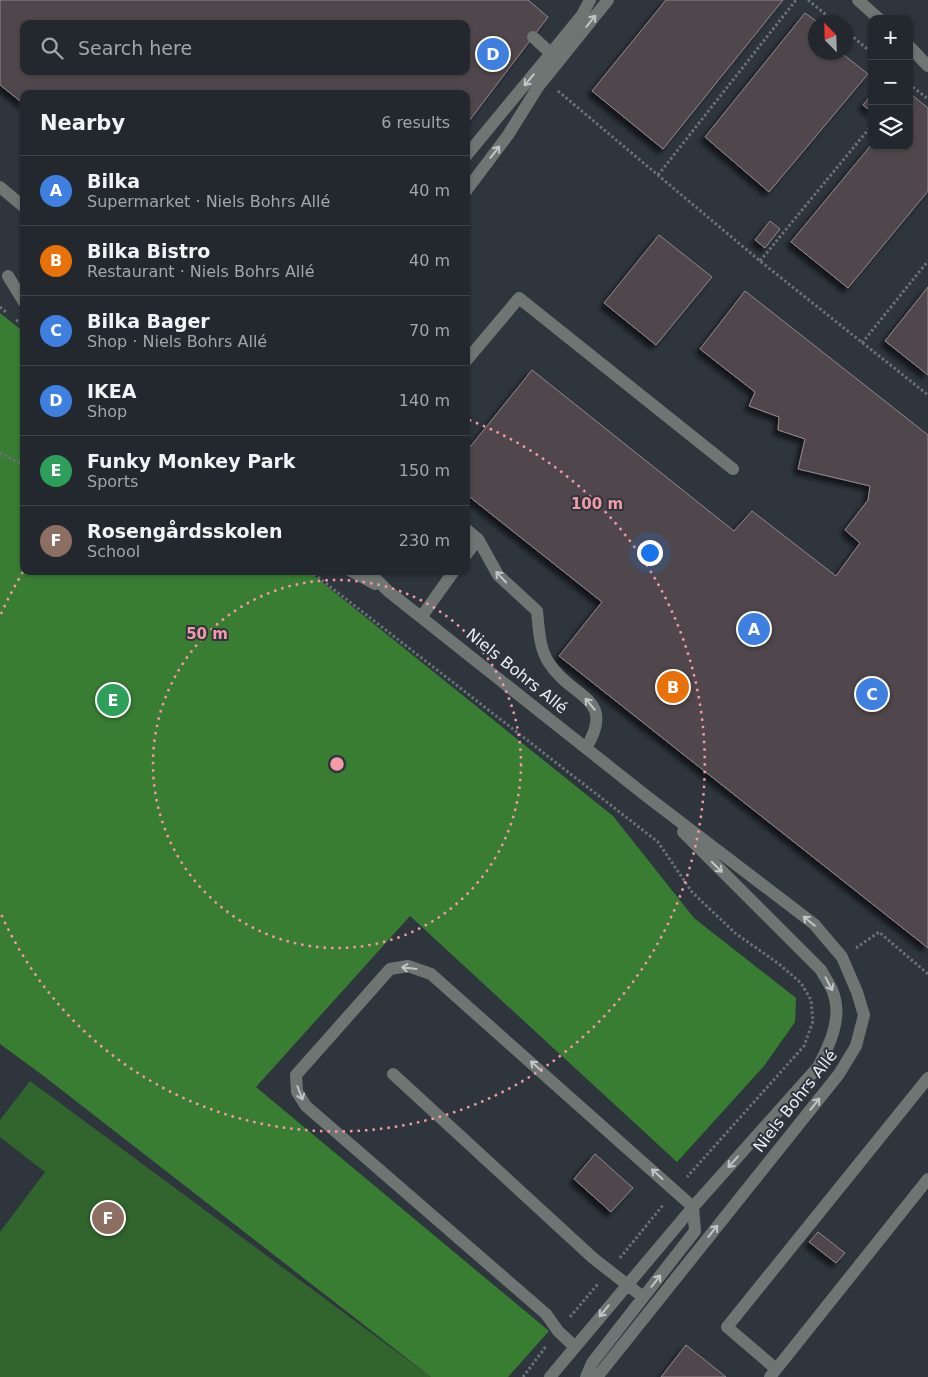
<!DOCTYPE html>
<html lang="en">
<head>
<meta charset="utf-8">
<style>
	:root { --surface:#22282e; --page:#2e343a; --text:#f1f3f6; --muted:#a2a6aa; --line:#3f444a; --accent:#8abfa5 }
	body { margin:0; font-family:"DejaVu Sans",sans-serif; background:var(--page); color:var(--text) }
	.controls { position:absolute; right:15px; top:15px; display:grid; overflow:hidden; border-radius:10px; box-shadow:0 1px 4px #0004 }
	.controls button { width:45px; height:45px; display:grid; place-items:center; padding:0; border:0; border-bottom:1px solid var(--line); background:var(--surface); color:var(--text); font:25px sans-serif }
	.compass { position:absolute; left:808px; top:15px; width:45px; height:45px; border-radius:50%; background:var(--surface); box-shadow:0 1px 4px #0004; rotate:337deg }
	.you { position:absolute; left:649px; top:552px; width:18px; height:18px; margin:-12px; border:4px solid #fff; border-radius:50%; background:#1a73e8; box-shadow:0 0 0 8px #1a73e833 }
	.badge { display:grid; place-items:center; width:32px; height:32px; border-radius:50%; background:var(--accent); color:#fff; font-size:16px; font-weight:700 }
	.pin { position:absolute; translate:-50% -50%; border:2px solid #fff; box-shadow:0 1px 5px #0006 }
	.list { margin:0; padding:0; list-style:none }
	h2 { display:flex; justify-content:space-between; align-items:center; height:65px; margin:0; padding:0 20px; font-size:21px }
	h2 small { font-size:16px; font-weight:400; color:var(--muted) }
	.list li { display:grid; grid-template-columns:32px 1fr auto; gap:15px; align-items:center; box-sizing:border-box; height:70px; padding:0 20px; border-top:1px solid var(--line) }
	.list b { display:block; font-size:19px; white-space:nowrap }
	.list p { margin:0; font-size:16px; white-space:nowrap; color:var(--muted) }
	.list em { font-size:16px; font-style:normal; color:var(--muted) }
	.icon { flex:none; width:28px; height:28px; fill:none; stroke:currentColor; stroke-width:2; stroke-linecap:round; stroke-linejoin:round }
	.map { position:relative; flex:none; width:928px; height:1377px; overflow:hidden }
	.search { position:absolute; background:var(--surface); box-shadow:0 1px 4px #0004; left:20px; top:20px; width:450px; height:55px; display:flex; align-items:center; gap:12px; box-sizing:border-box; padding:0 18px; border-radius:10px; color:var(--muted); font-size:19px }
	.panel { position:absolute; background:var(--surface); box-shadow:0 1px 4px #0004; left:20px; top:90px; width:450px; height:485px; border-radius:10px }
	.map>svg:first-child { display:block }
</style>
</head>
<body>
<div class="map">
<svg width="928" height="1377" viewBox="0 0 928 1377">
	<defs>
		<filter id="shadow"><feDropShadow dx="-4.5" dy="4.5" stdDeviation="2.5" flood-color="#0009"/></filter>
	</defs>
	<rect width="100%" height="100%" fill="#2e353d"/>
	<path fill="#32652d" d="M30 1081 431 1377H0V1232L45 1172 0 1137V1120Z"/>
	<path fill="#397d33" d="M0 313 24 332V571H308L613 816 694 918 796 998 795 1022 764 1066 677 1162 410 916 256 1087 549 1331 508 1377H431L41 1074 0 1044Z"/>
	<path fill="#50464b" stroke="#93878d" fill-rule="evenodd" filter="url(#shadow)" d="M0 0H528L548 17 466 125V94H24V104L0 85ZM24 24H466V71H24Z
		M666 0H783L663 149 592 91Z
		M805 13 816 21V52H840L868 74 769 192 705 137Z
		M872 94V112L863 105Z
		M912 95 928 108V191L848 288 791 242 872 144V146H909V99Z
		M770 221 780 229 765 248 755 240Z
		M659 235 712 277 656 345 604 303Z
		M928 287V375L885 341Z
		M745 291 928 435V948L559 656 602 602 466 494V452L532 370 734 531 752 511 836 576 860 543 845 530 868 500 870 486 798 469 805 439 778 430 779 417 749 406 755 392 700 349Z
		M595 1154 633 1188 611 1212 574 1179Z
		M818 1232 845 1253 836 1263 809 1242Z
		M686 1345 726 1377H661Z"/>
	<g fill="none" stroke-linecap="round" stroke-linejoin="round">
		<path stroke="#6b7178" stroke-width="3" stroke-dasharray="2.5 2.5" stroke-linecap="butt" d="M808 0 835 22
			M846 31 872 53
			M909 84 928 99
			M558 91 760 261 928 395
			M658 175 796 0
			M760 261 872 125
			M0 307 7 313
			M16 320 24 326
			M862 343 928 261
			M0 453 24 465
			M310 571 658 842 692 892 735 933 779 964 801 983 811 1000 813 1021 804 1046 687 1177
			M856 948 879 932 928 974
			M620 1258 663 1205
			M570 1317 598 1284
			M523 1377 547 1345"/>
		<path stroke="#6f7572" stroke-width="12" d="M858 0 879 19
			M533 37 557 59
			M909 46 928 66
			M466 156 551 53 582 15 590 0
			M0 187 24 207
			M466 191 508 135 538 87 608 0
			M8 276 24 302
			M466 361 519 298 733 469
			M466 529 478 539 466 555
			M478 539 498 575 537 611C539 629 539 648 549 663 572 699 617 697 586 748
			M351 571 375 584
			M368 571 388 591 645 795 814 924 842 957 857 992 864 1015 856 1046 839 1074 597 1377
			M422 616 454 571
			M393 1074 593 1258 643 1297
			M574 1346 558 1331 546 1314 306 1106 297 1092 296 1075 390 969 408 966 431 974 693 1207 695 1231 592 1363 586 1377
			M776 1369 727 1327 928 1078
			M550 1377 693 1207 818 1067C829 1046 842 1020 834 995 832 987 825 978 821 970L683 832
			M770 1377 928 1179"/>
	</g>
	<defs><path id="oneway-shaft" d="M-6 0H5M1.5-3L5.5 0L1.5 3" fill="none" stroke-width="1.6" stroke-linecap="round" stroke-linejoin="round" transform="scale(1.25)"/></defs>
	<g stroke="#c0c5c7">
		<use href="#oneway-shaft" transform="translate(591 21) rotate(-51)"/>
		<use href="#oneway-shaft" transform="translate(529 80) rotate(130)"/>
		<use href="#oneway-shaft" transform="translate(495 152) rotate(-52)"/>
		<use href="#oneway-shaft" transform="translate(501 577) rotate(-133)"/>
		<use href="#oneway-shaft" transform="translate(590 704) rotate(-130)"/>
		<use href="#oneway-shaft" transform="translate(717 867) rotate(45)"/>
		<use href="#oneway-shaft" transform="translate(809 921) rotate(-141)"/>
		<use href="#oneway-shaft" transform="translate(409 968) rotate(-173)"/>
		<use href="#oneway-shaft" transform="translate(829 984) rotate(62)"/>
		<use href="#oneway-shaft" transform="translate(536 1066) rotate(-138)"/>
		<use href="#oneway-shaft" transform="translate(300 1093) rotate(69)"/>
		<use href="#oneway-shaft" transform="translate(815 1104) rotate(-51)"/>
		<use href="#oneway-shaft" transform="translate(733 1162) rotate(132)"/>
		<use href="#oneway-shaft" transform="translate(657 1174) rotate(-138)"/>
		<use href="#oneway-shaft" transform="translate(713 1231) rotate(-51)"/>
		<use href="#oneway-shaft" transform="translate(656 1281) rotate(-52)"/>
		<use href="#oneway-shaft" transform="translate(604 1311) rotate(130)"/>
	</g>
	<g fill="none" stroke="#f49aa6" stroke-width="2.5" stroke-dasharray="2.5 5">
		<circle cx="337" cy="764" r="184"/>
		<path d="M1 614A368 368 0 0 1 23 572M469 420A368 368 0 1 1 1 914"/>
	</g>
	<g text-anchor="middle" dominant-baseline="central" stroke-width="4" stroke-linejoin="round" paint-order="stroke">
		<g font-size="16" fill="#ecf0f5" stroke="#2e353d">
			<text transform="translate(517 671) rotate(39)">Niels Bohrs Allé</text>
			<text transform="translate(795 1101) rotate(-52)">Niels Bohrs Allé</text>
		</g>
	</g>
	<circle cx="337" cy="764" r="8" fill="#f49aa6" stroke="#2e353d" stroke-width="2.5"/>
	<g font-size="15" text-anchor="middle" font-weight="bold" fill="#f49aa6" stroke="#2e353d" stroke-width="4" stroke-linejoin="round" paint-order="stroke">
		<text x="597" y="509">100 m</text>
		<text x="207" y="639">50 m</text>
	</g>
</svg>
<div class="controls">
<button>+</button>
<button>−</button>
<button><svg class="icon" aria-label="layers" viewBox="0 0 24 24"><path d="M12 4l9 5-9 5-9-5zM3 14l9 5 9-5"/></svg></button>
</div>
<svg class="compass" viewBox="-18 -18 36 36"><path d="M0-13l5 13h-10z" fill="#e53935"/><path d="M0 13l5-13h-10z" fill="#a2a6aa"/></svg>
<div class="you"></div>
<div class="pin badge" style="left:754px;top:629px;background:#3f7fe0">A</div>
<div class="pin badge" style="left:673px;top:687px;background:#e8710a">B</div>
<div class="pin badge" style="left:872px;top:694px;background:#3f7fe0">C</div>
<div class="pin badge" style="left:493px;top:54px;background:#3f7fe0">D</div>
<div class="pin badge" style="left:113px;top:700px;background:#2e9e5b">E</div>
<div class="pin badge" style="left:108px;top:1218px;background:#8d6e63">F</div>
<div class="search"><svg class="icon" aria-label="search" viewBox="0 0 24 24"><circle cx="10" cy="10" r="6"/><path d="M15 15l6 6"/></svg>Search here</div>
<section class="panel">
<h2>Nearby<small>6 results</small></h2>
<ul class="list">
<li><span class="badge" style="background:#3f7fe0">A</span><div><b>Bilka</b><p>Supermarket · Niels Bohrs Allé</p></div><em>40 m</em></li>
<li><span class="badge" style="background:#e8710a">B</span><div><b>Bilka Bistro</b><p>Restaurant · Niels Bohrs Allé</p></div><em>40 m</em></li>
<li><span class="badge" style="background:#3f7fe0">C</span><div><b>Bilka Bager</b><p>Shop · Niels Bohrs Allé</p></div><em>70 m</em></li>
<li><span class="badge" style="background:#3f7fe0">D</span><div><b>IKEA</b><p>Shop</p></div><em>140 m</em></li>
<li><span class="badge" style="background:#2e9e5b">E</span><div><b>Funky Monkey Park</b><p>Sports</p></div><em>150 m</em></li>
<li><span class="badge" style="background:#8d6e63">F</span><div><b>Rosengårdsskolen</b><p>School</p></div><em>230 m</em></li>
</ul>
</section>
</div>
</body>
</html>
